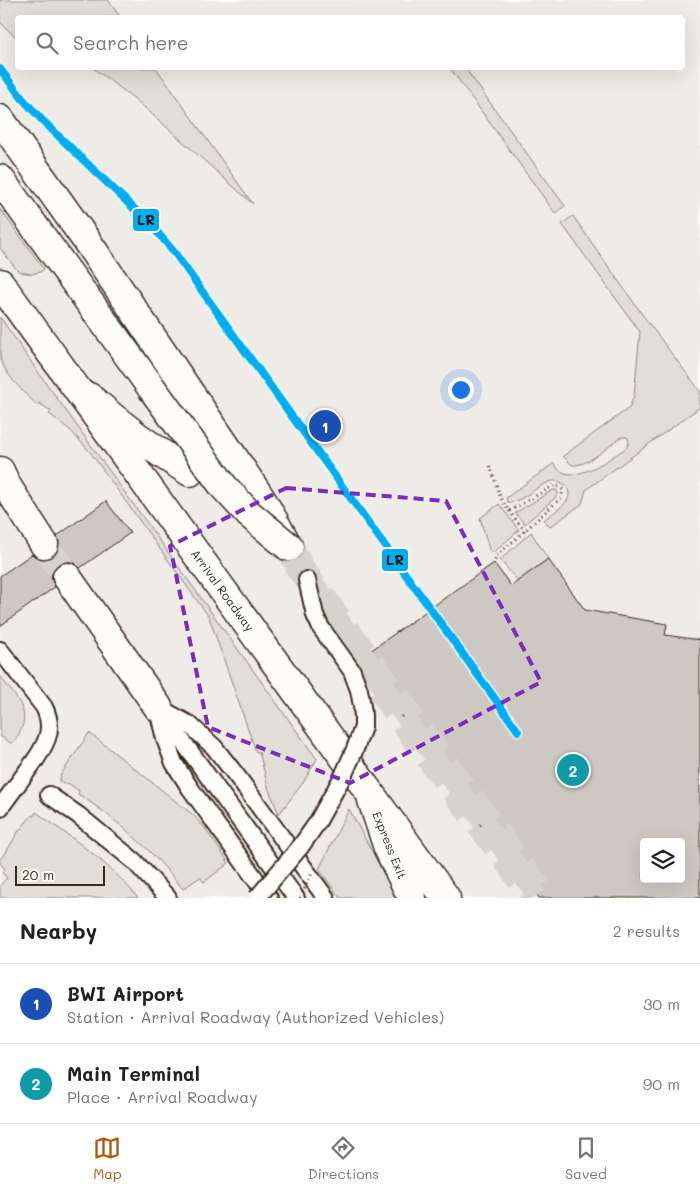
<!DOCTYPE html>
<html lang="en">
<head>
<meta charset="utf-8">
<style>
	:root { --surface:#fff; --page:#f6f6f6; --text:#202124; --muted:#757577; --line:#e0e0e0; --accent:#b45309 }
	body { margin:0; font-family:Mali,sans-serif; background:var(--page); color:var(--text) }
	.controls { position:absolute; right:15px; bottom:15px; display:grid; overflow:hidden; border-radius:5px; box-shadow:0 5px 20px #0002 }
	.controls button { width:45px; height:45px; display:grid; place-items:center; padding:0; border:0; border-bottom:1px solid var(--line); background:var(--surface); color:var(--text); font:25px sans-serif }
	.scale { position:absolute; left:15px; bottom:12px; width:90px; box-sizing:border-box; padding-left:5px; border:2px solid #3b2a1e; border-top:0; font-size:14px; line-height:18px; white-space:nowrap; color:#3b2a1e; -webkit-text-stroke:4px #fdfcf7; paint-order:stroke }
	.you { position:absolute; left:460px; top:389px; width:18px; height:18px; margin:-12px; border:4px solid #fff; border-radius:50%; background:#1a73e8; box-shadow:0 0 0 8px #1a73e833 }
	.badge { display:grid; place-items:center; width:32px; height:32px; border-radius:50%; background:var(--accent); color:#fff; font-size:16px; font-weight:700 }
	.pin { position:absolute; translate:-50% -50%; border:2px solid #fff; box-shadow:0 1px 5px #0006 }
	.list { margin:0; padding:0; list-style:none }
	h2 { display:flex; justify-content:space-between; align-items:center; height:65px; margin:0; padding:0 20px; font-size:21px }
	h2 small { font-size:16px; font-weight:400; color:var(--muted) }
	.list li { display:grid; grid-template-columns:32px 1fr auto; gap:15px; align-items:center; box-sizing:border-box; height:80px; padding:0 20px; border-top:1px solid var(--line) }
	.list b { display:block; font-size:19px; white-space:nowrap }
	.list p { margin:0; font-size:16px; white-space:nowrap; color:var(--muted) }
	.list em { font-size:16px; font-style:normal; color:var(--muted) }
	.icon { flex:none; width:28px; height:28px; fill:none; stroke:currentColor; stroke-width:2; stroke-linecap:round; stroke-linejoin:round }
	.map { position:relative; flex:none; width:700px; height:898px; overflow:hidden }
	.search { position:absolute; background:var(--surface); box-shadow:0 5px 20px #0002; left:15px; right:15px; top:15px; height:55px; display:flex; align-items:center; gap:12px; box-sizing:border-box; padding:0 18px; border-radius:5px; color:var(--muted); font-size:19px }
	.sheet { height:225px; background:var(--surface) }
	nav { display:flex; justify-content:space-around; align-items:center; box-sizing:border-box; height:70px; border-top:1px solid var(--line); background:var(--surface); font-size:14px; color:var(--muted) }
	nav a { display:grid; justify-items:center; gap:2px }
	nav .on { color:var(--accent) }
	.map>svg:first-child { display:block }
</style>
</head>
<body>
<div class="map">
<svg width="700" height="898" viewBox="0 0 700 898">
	<rect width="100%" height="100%" fill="#fdfcf7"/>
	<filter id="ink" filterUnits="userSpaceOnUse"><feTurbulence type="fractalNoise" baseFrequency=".02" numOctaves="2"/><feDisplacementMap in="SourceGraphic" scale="10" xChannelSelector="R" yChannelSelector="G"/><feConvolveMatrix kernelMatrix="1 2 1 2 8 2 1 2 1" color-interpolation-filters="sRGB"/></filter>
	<g filter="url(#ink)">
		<path fill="#efece7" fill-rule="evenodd" d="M0 0H700V898H0ZM18 18H682V68H18ZM644 842H681V879H644Z"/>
		<path fill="#e1ded7" stroke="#8e847a" d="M0 0H108L120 17 18 18 17 38 9 31 0 22Z
			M93 68H156L253 204 135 99Z
			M450 68H465L565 206 555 213Z
			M0 209 44 269 40 272 31 274 21 272 17 270 0 248Z
			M573 216 644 317 700 391V407L616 468 586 490 582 504 550 527 544 520C550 515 561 508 566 502 575 491 562 477 549 482 536 487 525 499 510 503L507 501 506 498 554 463C555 465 556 467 558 469 576 485 610 458 626 448L629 443 628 438 626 437H621C609 446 587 467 572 465L563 456 629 408 634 396 640 332 562 224Z
			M0 317 36 369 317 759 303 783 279 814 269 790 259 752H256L209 617 90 452 69 429 49 414 51 411 39 403 37 405C25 394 2 372 0 356 0 343 0 329 0 317Z
			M553 490H557L558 494 557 496 525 524 515 513Z
			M499 504 519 530 493 553 489 549 480 518Z
			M531 532 548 559 518 581 500 560Z
			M0 676C19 702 36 714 12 744L0 736Z
			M89 733 91 734 192 814 204 827 229 863 204 882 200 877 183 889C154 852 118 820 78 794L79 791 68 783 66 785 59 781 61 777 60 776Z
			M349 809 397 898H340L319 869Z
			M36 812C72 838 110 863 138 898H0V885L7 878 2 872 5 869 0 863V859L5 854 18 832 32 815 34 816Z"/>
		<path fill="#cdc8c2" stroke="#3b2a1e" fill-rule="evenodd" d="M106 501 130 533 80 568 74 563 66 561 58 565 53 571 51 578 55 587 0 626V576L32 554 37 558 44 560 53 557 58 552 60 544 57 536Z
			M548 559 585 610 667 624 665 635 700 640V898H539L363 656 494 563 511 586ZM644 842H681V879H644Z"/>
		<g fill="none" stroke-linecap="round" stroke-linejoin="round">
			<path stroke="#d6d2cc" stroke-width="28" stroke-dasharray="28 14" stroke-linecap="butt" d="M269 531 286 549 544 898
				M44 544 67 577"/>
			<path stroke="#d6d2cc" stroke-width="28" stroke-dasharray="28 14" stroke-linecap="butt" d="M289 547 307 580 417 741 514 869 533 898"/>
			<defs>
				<path id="lane" d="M307 580 315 615 321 628
					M0 650 44 707C54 727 48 741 36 759
					M158 707 190 725 214 747 236 775 326 898
					M160 710 296 898
					M159 714 165 739 174 763 190 788 269 898
					M49 795 78 815 134 861 168 898
					M0 808 8 797"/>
				<path id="street" d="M89 397C120 425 154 450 190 472
					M0 471 7 486 44 544
					M67 577 158 707
					M372 800 388 848 412 898"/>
				<path id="secondary" d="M0 119 84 237 234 458 262 500 288 546
					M0 283 446 898"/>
				<path id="highway" d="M0 179 151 387"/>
			</defs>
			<use href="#lane" stroke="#3b2a1e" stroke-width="20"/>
			<use href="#street" stroke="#3b2a1e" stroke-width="31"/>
			<use href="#secondary" stroke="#3b2a1e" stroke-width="31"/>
			<use href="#highway" stroke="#3b2a1e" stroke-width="31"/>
			<path stroke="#3b2a1e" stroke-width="3" stroke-dasharray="1 4" stroke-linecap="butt" d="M490 466 501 499 509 511 555 485 561 488 563 490 561 498 500 553 496 557 494 563
				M509 511 525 531
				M401 717 404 714
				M480 825 484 822"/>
			<use href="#lane" stroke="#fdfcf7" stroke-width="16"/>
			<use href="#street" stroke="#fdfcf7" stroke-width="28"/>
			<use href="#secondary" stroke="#fdfcf7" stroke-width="28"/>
			<use href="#highway" stroke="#fdfcf7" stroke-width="28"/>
			<defs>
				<path id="lane-bridge" d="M8 797 36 759
					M257 898 301 846 317 823 343 776 355 749 363 727V716L362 706 359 690 352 671 321 628"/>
				<path id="highway-bridge" d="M151 387 224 487 249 514 289 547"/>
			</defs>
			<use href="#lane-bridge" stroke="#3b2a1e" stroke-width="20" stroke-linecap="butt"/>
			<use href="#highway-bridge" stroke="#3b2a1e" stroke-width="31" stroke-linecap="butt"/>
			<path stroke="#3b2a1e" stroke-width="3" stroke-dasharray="1 4" stroke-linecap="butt" d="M300 898 313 871"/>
			<use href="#lane-bridge" stroke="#fdfcf7" stroke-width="16"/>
			<use href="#highway-bridge" stroke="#fdfcf7" stroke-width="28"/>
			<defs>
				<path id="rail-1" d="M0 69 22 98 42 120 153 227 174 252 518 731"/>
			</defs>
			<use href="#rail-1" stroke="#fdfcf7" stroke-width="11"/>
			<use href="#rail-1" stroke="#00aeef" stroke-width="8"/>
		</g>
	</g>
	<path fill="none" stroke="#7b2cbf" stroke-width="4" stroke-dasharray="10 6" stroke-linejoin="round" d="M286 488 446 501 541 682 350 783 208 727 170 546Z"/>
	<g text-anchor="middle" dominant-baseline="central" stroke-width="4" stroke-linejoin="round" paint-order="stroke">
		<g font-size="12" fill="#3b2a1e" stroke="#fdfcf7">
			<text transform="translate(223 590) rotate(54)">Arrival Roadway</text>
			<text transform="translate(390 845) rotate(68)">Express Exit</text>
		</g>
	</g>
	<g stroke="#fdfcf7" stroke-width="2">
		<rect x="132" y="208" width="28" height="24" rx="5" fill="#00aeef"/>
		<rect x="381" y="548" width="28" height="24" rx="5" fill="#00aeef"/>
	</g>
	<g font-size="14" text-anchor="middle" font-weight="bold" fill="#111">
		<text x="146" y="225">LR</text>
		<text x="395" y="565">LR</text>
	</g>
</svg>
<div class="controls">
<button><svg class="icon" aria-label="layers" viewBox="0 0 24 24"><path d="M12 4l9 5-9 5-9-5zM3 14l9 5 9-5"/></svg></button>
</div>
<div class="scale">20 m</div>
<div class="you"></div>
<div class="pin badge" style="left:325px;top:426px;background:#1a4fb4">1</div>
<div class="pin badge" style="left:573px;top:770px;background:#0f9aa8">2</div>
<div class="search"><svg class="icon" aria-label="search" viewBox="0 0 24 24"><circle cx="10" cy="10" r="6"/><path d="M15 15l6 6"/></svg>Search here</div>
</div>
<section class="sheet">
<h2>Nearby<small>2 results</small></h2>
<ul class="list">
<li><span class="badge" style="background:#1a4fb4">1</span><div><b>BWI Airport</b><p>Station · Arrival Roadway (Authorized Vehicles)</p></div><em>30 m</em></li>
<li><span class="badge" style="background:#0f9aa8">2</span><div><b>Main Terminal</b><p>Place · Arrival Roadway</p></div><em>90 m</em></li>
</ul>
</section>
<nav>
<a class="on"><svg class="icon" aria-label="map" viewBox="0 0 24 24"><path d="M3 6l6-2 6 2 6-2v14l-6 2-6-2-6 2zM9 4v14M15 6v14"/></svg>Map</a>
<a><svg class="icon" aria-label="directions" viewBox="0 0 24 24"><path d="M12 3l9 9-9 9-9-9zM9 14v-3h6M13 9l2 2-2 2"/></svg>Directions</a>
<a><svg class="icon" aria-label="saved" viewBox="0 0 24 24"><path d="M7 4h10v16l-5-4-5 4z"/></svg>Saved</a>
</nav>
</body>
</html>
